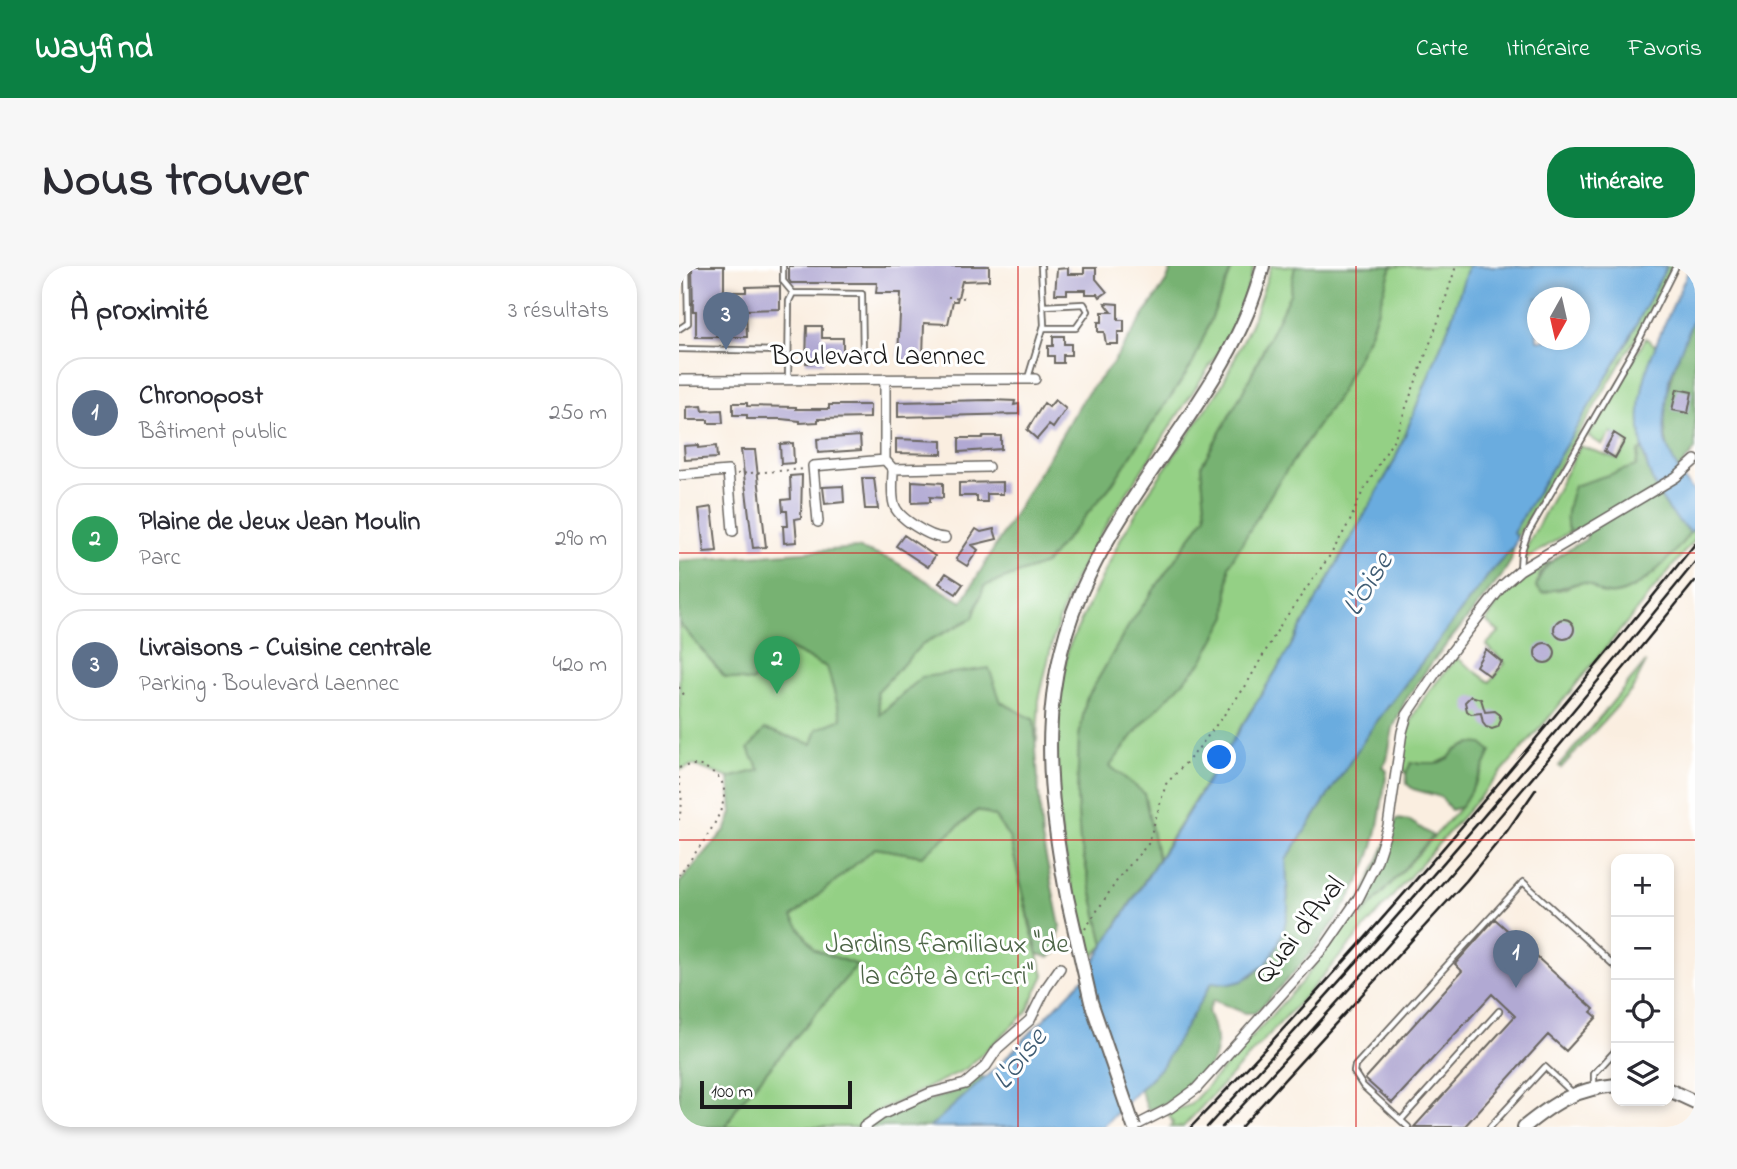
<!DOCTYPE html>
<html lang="fr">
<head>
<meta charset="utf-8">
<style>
	:root { --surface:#fff; --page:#f7f7f7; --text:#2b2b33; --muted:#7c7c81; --line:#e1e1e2; --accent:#0b8043 }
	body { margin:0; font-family:"Indie Flower",sans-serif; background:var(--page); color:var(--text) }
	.controls { position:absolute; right:21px; bottom:21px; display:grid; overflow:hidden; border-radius:14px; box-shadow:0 4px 10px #0003 }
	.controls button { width:63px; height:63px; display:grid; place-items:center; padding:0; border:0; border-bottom:2px solid var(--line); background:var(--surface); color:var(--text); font:35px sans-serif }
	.compass { position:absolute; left:848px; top:21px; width:63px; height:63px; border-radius:50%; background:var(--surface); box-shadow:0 4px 10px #0003; rotate:188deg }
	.scale { position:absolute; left:21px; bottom:18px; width:152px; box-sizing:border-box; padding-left:7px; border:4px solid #1c1c1c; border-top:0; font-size:19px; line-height:24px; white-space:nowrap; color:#1c1c1c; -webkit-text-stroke:5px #fff; paint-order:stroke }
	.you { position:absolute; left:541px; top:492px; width:24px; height:24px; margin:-18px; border:5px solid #fff; border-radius:50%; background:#1a73e8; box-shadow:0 0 0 10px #1a73e833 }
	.badge { display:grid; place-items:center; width:46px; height:46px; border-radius:50%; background:var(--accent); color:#fff; font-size:23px; font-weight:700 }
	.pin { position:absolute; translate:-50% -58px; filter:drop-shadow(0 2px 4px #0008) }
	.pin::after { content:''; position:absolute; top:37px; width:24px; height:21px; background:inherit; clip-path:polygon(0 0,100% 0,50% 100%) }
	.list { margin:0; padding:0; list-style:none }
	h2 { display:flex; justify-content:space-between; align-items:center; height:91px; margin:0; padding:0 28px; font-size:30px }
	h2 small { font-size:23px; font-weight:400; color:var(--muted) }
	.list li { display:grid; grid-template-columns:46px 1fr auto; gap:21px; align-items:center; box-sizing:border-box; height:112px; margin:0 14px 14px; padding:0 14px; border:2px solid var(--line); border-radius:28px }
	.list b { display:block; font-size:26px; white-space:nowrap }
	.list p { margin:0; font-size:23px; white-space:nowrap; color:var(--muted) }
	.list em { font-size:23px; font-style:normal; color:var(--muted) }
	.icon { flex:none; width:38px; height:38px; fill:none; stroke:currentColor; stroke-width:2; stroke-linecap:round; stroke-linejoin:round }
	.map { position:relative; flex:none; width:1016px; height:861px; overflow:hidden; border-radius:28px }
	header { display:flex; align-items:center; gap:42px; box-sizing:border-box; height:98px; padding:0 35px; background:var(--accent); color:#fff }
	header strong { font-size:33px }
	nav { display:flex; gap:38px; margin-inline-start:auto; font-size:24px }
	.intro { display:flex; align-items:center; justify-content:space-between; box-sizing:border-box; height:168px; padding:0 42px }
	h1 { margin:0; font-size:49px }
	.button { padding:18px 32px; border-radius:28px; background:var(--accent); color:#fff; font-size:24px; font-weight:700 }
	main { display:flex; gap:42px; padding:0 42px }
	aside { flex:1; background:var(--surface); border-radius:28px; box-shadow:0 4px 10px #0003 }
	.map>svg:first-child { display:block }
</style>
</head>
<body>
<header>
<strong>Wayfind</strong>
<nav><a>Carte</a><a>Itinéraire</a><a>Favoris</a></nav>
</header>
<div class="intro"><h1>Nous trouver</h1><a class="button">Itinéraire</a></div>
<main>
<aside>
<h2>À proximité<small>3 résultats</small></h2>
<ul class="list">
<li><span class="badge" style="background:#5c6f8a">1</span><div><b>Chronopost</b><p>Bâtiment public</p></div><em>250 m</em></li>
<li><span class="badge" style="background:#2e9e5b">2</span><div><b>Plaine de Jeux Jean Moulin</b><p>Parc</p></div><em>290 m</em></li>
<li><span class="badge" style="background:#5c6f8a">3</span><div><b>Livraisons - Cuisine centrale</b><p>Parking · Boulevard Laennec</p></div><em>420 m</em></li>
</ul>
</aside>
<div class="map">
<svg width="1016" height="861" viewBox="0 0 1016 861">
	<rect width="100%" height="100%" fill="#fff"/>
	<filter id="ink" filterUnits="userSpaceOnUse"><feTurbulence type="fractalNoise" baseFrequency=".0143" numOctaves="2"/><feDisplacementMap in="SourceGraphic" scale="14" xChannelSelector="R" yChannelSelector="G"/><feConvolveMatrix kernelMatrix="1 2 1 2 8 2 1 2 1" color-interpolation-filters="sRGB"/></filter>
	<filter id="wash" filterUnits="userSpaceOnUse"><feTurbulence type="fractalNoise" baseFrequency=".00686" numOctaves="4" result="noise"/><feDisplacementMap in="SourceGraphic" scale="28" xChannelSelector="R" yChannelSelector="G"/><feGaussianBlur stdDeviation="1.57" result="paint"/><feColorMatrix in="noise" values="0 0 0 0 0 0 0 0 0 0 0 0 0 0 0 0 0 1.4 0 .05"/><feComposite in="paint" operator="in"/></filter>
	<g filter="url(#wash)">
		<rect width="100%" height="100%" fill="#faeee0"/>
		<path fill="#94d085" stroke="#587650" stroke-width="2" d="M554 0H575L561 46 547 75 424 264 392 320 374 373 360 434 358 476 355 454 322 436 243 411 200 449 198 426 243 378 294 352 305 320 366 298 431 221 514 97Z
			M592 0H616L611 28 566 122 522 200 527 249 449 361 407 434 400 471 398 532 401 575 425 679 408 696 383 573 376 519V461L389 382 442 272 471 224 541 123 573 56Z
			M713 0H790L771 57 715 196 605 392 479 593 465 527 430 500 548 350 550 299 598 218 658 132 691 67Z
			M988 0H993L963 61 838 271 834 267 943 86Z
			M967 72 978 81 964 119 962 160 964 183 959 186 957 200 896 220 888 261 890 266 846 294 845 286 901 180 939 193 949 179 932 167 923 179 909 170Z
			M1013 264 1016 266V273L868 454 627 729 504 861H491L494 857 489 847 511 839 620 719 671 654 680 653 782 541 802 507 812 485 793 477 775 485 770 492 759 497H732L727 508 723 502C726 448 745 431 778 392L811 416 826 397 807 379 820 366 807 355 837 311 872 295 861 307 857 321C864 322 872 324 879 324 888 323 896 316 905 317 914 318 916 324 923 327 953 338 998 285 1013 264Z
			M0 357 46 411 73 416 102 379 148 401 163 453 134 478 117 474 81 504 50 512 14 499 1 504Z
			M967 396 953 424 882 502 880 500Z
			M300 544 316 551 331 573 351 661 365 709 347 747 287 803 197 846 178 861H47L59 839 178 699 136 684 112 651 196 582 243 590Z"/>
		<path fill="#77b272" stroke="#4a6747" stroke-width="2" d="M493 0H554L514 97 431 221 366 298 305 320 294 352 243 378 198 426 201 449 243 411 310 402 322 436 355 454 363 572 381 660 377 687 370 691 359 688 331 573 316 551 299 544 243 590 196 582 113 651 136 684 178 699 59 839 47 861H0V617L47 563 53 547 50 512 81 504 69 483 86 463 133 478 138 463 163 453 148 401 103 379 73 416 46 411 0 357V295L179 282 213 294 283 336 406 130 433 98 488 14Z
			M616 0H713L691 67 658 132 598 218 550 299 548 350 523 396 460 462 431 500 465 527 479 593 425 679 401 575 398 532 400 471 407 434 449 361 527 249 522 200 566 122 611 28Z
			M1016 48V184L999 204 989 242 1011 266C996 288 954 336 924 327 915 324 911 315 900 317 887 319 875 325 863 327L857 321C864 295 886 286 907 273L908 268 902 263 890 266C884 252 890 233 895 220L957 200 960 185 964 183 967 197 991 189C975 140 997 94 1016 48Z
			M835 280 832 295 822 311 754 395 726 435 714 462 708 494 704 501 708 505C703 534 700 567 689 595 666 653 620 703 576 747H566L534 734 529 745C534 760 540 773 536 788 531 809 489 840 469 844L461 823 484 799 533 716 551 718 574 709 587 698 598 680 609 643 607 594 695 459 811 307Z
			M793 477 803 478 812 485 802 507 782 541 772 544 762 531 734 523 728 518 727 508 732 497H759L770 492 775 485Z
			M718 553 731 555 754 570 683 650 680 637Z
			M301 810 308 812 261 861H185L210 845 242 837 277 825Z"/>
		<path fill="#6bacdf" stroke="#44647e" stroke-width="2" fill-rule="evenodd" d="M789 0H988L943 86 834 267 838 271 835 280 811 307 695 459 607 594 609 643 605 663 598 680 587 698 563 715 551 718 533 716 484 799 424 861H251L321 798 404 713 504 555 605 392 715 196 771 57ZM858 32H900V74H858Z
			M1011 0H1016V48L990 114 985 158 986 175 992 190 1002 209 1016 227V266L1013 264 1011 266C970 232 953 171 964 120 972 80 996 38 1011 0Z"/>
		<g id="blocks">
			<path fill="#b1a9d3" d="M13 0H45V26H67V21L101 20V43L67 44 68 71H17V45H14Z
				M110 0H310V14L283 15 278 35H274L269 58 245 57 244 92 242 94H222V91H219L222 27H197L198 17H112L110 14Z
				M389 2V8H405V2H417V13L428 26 421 31 419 28H407V24H388V28H376L378 3Z
				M426 37 439 38V54H445V66H439V78H427L425 66H419V56H423V46H433Z
				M128 60H143V72H164V89H144V97H127Z
				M374 70H385V78H392V89H384V97H375V90H369V80H374Z
				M998 123 1013 126 1009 147 993 144Z
				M311 134 336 135 335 139 340 138V148L219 151V136Z
				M376 134 387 143 374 162 370 159 358 173 348 164 365 137 370 141Z
				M54 137H68V140L117 141V143H150V139H191V152L139 153V156L121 157V155L102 153H68V149H54Z
				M23 140 24 145 43 144 44 157H29V154H8V141Z
				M935 167 946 174 936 192 925 185Z
				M181 170 182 184 139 187 138 173Z
				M304 170H322V183L280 186V172H303Z
				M217 173 263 175V188L217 187Z
				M114 177 115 197 102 198 101 178Z
				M19 179V182L37 180 38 192 6 194 5 180Z
				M62 184H76L87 281 74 282Z
				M123 209 122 252 116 253 118 276 105 277 104 260H109L108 245H104L103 234 112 233 111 210Z
				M183 212H195L199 243H186Z
				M233 215 264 217V232L251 231V236L233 237Z
				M324 216V228H308V236H298V230H280V217Z
				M164 220 165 236 146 238 144 221Z
				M33 241 38 285 25 286 20 243Z
				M297 263 302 266 315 263 318 273 293 279 299 284 288 300 277 293Z
				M225 269 256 290 249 301 217 280Z
				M267 307 284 318 277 328 260 317Z
				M875 363a10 10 0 1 1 20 0a10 10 0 1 1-20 0Z
				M856 387a10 10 0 1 1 20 0a10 10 0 1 1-20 0Z
				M807 383 823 396 811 410 797 400Z
				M792 430 802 433 806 446 816 445 820 448 822 454 819 461 813 463 807 461 804 457 802 447 792 448 788 445 786 436Z
				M816 653 915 743 912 746 918 751 887 785 869 769 785 861H735L836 750 813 728 713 837 686 813 783 705 776 698Z"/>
		</g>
	</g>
	<g filter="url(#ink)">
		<use href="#blocks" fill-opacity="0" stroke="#6a6661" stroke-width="2"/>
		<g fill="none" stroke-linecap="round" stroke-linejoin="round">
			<defs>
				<path id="lane" d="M104 0V15L114 27
					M364 62H397L409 45 405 38 365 40
					M0 63 9 57 8 0
					M0 83 109 85
					M349 112 365 59 362 0
					M109 113 110 35 114 27 183 28 184 91
					M841 303 842 287 849 267 960 74 997 0
					M915 821V808L937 784
					M722 854 820 745
					M729 861 684 820 675 806 676 800 844 616 937 701
					M811 861 866 801 895 828"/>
				<path id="street" d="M206 113V194L214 203C214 214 212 227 215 238 218 252 252 272 266 272
					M0 114 356 113
					M214 203 309 201
					M0 209 49 205 54 265
					M139 256 134 200 206 194
					M185 861 202 849 251 827 286 818 307 800 319 782 351 754 367 722 381 702
					M454 861 491 842 517 823 648 678 679 633 697 597 709 560 723 466 728 449 757 406 824 319 841 304 997 211 1016 194"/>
				<path id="secondary" d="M388 631C367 518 357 416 410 309 431 266 458 226 485 187 525 129 567 69 584 0
					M990 824 1016 836
					M845 861C876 836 896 823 937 819"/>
			</defs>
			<use href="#lane" stroke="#6a6661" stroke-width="8"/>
			<use href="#street" stroke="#6a6661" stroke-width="12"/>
			<use href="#secondary" stroke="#6a6661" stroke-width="16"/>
			<path stroke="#6a6661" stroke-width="2" stroke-dasharray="2 5" stroke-linecap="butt" d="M269 31 289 32
				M58 208 126 203
				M0 421 7 432
				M0 502C14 497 24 498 36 508 66 531 14 588 0 609
				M0 511 3 537 0 554
				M406 663 441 610 469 578 487 518 516 487 566 421 602 358 652 288 671 255 681 231 716 171 760 53 777 0"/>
			<use href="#lane" stroke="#fff" stroke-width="4.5"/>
			<use href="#street" stroke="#fff" stroke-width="9"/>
			<use href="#secondary" stroke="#fff" stroke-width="12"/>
			<path stroke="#1c1c1c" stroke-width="2.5" d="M512 861C690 676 855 478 1016 278
				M528 861C697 678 860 490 1016 296
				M543 861C709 686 864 502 1016 315
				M562 861 787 615 828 565 857 523"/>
			<defs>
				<path id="secondary-bridge" d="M388 631 412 736 455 861"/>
			</defs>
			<use href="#secondary-bridge" stroke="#6a6661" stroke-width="16" stroke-linecap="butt"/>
			<use href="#secondary-bridge" stroke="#fff" stroke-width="12"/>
		</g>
	</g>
	<path fill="none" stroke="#d62828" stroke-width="2" stroke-opacity="0.55" d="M339 0V861M677 0V861M0 287H1016M0 574H1016"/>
	<g text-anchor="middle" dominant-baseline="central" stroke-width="6" stroke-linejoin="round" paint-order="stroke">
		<g font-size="28" fill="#1c1c1c" stroke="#fff">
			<text x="199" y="91">Boulevard Laennec</text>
			<text transform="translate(622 665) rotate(-52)">Quai d'Aval</text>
		</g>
		<g font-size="28" fill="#4c6446" stroke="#fff">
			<text x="268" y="679">Jardins familiaux "de<tspan x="268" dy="32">la côte à cri-cri"</tspan></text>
		</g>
		<g font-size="30" font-style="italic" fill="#405d74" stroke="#fff">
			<text transform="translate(690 319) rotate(-58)">L'Oise</text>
			<text transform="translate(342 794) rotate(-52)">L'Oise</text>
		</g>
	</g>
</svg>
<div class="controls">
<button>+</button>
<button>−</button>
<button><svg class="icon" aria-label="locate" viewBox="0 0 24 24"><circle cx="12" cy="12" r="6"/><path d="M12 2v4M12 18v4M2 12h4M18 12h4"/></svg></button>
<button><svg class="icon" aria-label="layers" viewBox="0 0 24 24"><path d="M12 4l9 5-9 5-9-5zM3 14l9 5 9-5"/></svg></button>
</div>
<svg class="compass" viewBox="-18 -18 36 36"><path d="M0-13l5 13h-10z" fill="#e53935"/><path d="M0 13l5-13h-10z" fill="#7c7c81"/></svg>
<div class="scale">100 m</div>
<div class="you"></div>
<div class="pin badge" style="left:837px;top:722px;background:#5c6f8a">1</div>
<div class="pin badge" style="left:98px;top:428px;background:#2e9e5b">2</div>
<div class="pin badge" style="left:47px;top:84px;background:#5c6f8a">3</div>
</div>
</main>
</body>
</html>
